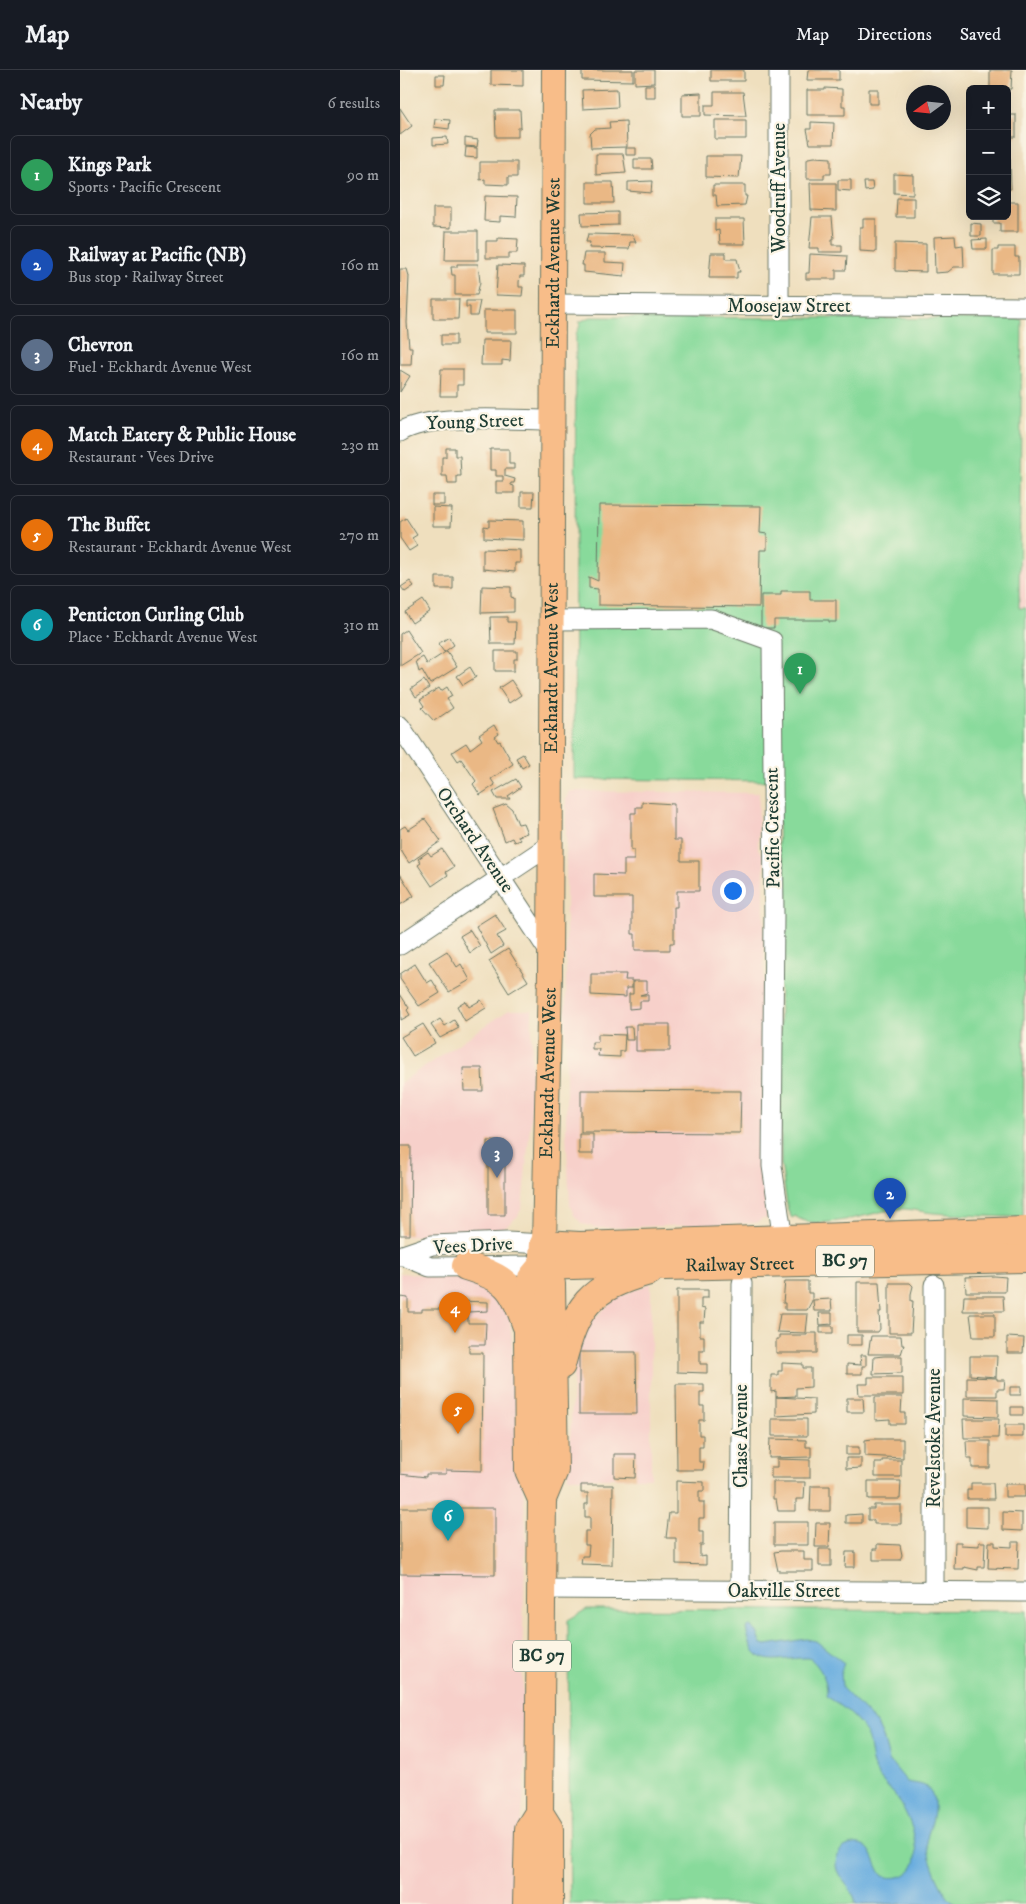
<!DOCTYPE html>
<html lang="en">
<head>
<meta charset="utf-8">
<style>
	:root { --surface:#171b24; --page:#20242c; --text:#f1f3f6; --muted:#9ea1a6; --line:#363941; --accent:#ea580c }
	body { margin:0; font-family:"IM FELL DW Pica",serif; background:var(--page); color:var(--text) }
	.controls { position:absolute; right:15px; top:15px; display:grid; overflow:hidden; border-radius:8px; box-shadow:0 5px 20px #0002 }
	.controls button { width:45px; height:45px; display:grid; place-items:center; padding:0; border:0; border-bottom:1px solid var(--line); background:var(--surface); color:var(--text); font:25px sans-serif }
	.compass { position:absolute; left:506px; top:15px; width:45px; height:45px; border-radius:50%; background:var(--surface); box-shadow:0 5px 20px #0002; rotate:255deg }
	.you { position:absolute; left:332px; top:820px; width:18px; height:18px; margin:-12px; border:4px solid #fff; border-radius:50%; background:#1a73e8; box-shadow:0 0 0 8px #1a73e833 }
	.badge { display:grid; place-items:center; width:32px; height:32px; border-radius:50%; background:var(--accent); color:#fff; font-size:16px; font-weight:700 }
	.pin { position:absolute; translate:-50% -41px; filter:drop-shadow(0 1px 2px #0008) }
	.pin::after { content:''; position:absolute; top:26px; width:18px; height:15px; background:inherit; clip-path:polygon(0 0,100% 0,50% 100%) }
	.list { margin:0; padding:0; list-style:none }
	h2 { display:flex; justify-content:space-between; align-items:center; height:65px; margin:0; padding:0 20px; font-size:21px }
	h2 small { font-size:16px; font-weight:400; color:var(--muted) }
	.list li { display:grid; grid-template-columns:32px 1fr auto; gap:15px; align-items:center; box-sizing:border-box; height:80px; margin:0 10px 10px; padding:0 10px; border:1px solid var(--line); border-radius:8px }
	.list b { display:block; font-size:19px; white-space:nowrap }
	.list p { margin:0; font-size:16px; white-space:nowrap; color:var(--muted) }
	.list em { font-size:16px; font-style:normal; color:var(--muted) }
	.icon { flex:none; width:28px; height:28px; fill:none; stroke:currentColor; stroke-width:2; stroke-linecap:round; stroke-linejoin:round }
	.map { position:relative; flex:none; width:626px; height:1834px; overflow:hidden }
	header { display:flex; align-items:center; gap:30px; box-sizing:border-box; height:70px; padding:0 25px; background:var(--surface); border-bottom:1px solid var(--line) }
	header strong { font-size:24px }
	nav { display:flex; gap:28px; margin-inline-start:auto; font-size:18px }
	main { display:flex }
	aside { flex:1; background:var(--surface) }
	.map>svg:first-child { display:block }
</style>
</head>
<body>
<header>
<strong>Map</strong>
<nav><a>Map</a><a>Directions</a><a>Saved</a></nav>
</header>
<main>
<aside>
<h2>Nearby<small>6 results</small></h2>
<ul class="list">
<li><span class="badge" style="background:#2e9e5b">1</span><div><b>Kings Park</b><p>Sports · Pacific Crescent</p></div><em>90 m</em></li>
<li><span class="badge" style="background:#1a4fb4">2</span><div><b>Railway at Pacific (NB)</b><p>Bus stop · Railway Street</p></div><em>160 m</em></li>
<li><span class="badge" style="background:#5c6f8a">3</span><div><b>Chevron</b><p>Fuel · Eckhardt Avenue West</p></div><em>160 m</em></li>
<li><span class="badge" style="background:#e8710a">4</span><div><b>Match Eatery &amp; Public House</b><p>Restaurant · Vees Drive</p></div><em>230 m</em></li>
<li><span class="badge" style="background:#e8710a">5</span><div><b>The Buffet</b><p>Restaurant · Eckhardt Avenue West</p></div><em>270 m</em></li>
<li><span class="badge" style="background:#0f9aa8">6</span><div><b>Penticton Curling Club</b><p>Place · Eckhardt Avenue West</p></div><em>310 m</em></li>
</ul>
</aside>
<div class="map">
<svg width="626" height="1834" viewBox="0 0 626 1834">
	<rect width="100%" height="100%" fill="#fcf5e5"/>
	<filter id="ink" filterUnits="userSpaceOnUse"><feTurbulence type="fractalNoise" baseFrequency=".02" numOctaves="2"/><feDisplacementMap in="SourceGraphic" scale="10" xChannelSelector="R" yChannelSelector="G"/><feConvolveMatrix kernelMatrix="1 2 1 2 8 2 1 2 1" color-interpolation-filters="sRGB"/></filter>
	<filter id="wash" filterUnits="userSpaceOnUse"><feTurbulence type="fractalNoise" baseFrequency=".0096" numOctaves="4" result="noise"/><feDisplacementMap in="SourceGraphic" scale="20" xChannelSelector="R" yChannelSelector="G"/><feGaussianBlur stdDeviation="1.12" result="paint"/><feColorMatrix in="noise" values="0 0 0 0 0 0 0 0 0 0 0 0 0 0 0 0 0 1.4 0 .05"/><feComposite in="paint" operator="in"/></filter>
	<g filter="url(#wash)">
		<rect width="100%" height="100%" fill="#efdfbe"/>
		<path fill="#f7d0ca" d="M620 488H626V1147H623L626 539 619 538Z
			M170 721 359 723 358 779 364 786V1098L368 1136 366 1150 363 1148 356 1153 198 1158 182 1154 174 1145 170 1135 166 1062V728Z
			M109 940H132L131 1047 122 1137 118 1146 105 1157 90 1162 0 1167V1013Z
			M0 1203 89 1211 109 1235 126 1459 122 1593 126 1695 118 1792V1834H0Z
			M251 1213V1408H168L174 1294 189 1253 216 1228Z"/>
		<path fill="#88da9b" stroke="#548c68" d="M191 247 622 249 619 538H626L623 1147C593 1147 564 1145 534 1143 521 1142 510 1138 496 1139 472 1142 416 1163 395 1146L392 1148 388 1141 381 1094 378 711 174 709 176 264 181 254 179 252Z
			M187 1539 626 1541V1834H170L168 1550Z"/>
		<path fill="#6aaedf" stroke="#44768a" d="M350 1556 357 1562 361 1573 366 1575 406 1569 416 1571 444 1593 441 1601 442 1618 477 1654 483 1667 489 1690 507 1712C515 1714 526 1713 531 1722 538 1735 532 1753 528 1764 523 1779 542 1828 557 1834H456C454 1819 442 1813 437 1800 435 1794 436 1787 440 1781 443 1777 448 1775 453 1774 474 1771 473 1795 483 1806 493 1809 503 1808 511 1800 526 1782 507 1741 495 1725 488 1717 481 1711 476 1702 468 1688 472 1671 463 1658 455 1646 438 1633 426 1626 430 1614 419 1594 409 1588 376 1587 354 1603 346 1558Z"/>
		<g id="blocks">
			<path fill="#eab885" d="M91 0H123V16L91 15Z
				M182 0H233V11L182 10Z
				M235 0H254V13L235 14Z
				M311 0H344V11H311Z
				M408 0H439V10H407Z
				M590 0H612L611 19H590Z
				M36 5H45L44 15H36Z
				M245 15H255V27H245Z
				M425 18 442 19V36H445V45H407V20H425Z
				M217 19 218 37 183 39 182 20Z
				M469 19H478V34H469Z
				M314 22H343L346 46 305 45V35H314Z
				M301 23V46H282V24Z
				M0 38 12 56 0 65Z
				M95 40H120L121 58H118V67H96Z
				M607 45H616V67H607Z
				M35 49 50 50 49 59 34 57Z
				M315 50H346V69H315Z
				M226 51 227 77 191 78 190 64 195 59 210 58 209 52Z
				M411 52 434 53 433 74H410L407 59H411Z
				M47 67 48 74 33 75V68Z
				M65 68 78 70 77 77 65 76Z
				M66 77 77 78V88L65 87Z
				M226 78H236V85H226Z
				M196 84H223L226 103 196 105Z
				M306 86H341L339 108 306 107Z
				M415 87 431 88V104H424V109H407V90L408 88Z
				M607 88H610L611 119H607Z
				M234 89H251L252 99H234Z
				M80 92H117V107H108V115L85 114V109L80 110Z
				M494 104 513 105V124L494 123Z
				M438 110H451V121L438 120Z
				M252 111 251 123 228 121V112Z
				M187 112H213L214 133H187Z
				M464 112H472L473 120 465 121Z
				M410 113H436V141L411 140Z
				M313 115H345V126H347L345 135 317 136 316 125H313Z
				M85 126 117 127 116 147 100 146V152L84 151Z
				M497 128H514V147H496Z
				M607 132H618V162H600V153H593V146H607Z
				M33 138H51V158L33 157Z
				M218 142V155L182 156 181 143Z
				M412 147H432L434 169H432V175H442V182H419V178H409Z
				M315 149H344L345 174H320L319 160 315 161Z
				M463 149H476V182L460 181V157H463Z
				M571 153 581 154V166H571Z
				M46 161H78V190H45Z
				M188 164 233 165 236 172H230L229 179 189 178 190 172H186Z
				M555 166 556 176 563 175 564 197H554L548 202 535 203 534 167Z
				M98 168 118 169 117 183H109V188H86V171H98Z
				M587 169V179H573L572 170Z
				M495 173 526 174V202L495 201Z
				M598 177H615V187H619V204H593V180H598Z
				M184 183H205V192L225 193 224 206 184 202V195H182Z
				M311 183H326V189H337L340 202H337V208H309Z
				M410 184 447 186 446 200H436V209H406V203H409Z
				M57 194H78L80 212 77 225H55V205H52L51 197H57Z
				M98 195 124 196V206H120L119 212V217H123L122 226 96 225Z
				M0 199H7L9 206 7 253 9 277H12L11 295H0Z
				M33 229H59L58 249H33Z
				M66 231H80L77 246H70V237H66Z
				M84 240H117V263H84Z
				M41 265H56V275H41Z
				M82 270H111L110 291 102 290V295H81Z
				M41 299H63V315H57V326H40Z
				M0 300 10 306 0 322Z
				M46 378H55V386H60L61 406H57V414H48L47 406H42V387H46Z
				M90 379H109V394H114V399H105V406L115 409 114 413H111V415L114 416V423H96V411H103V406H96V400H90Z
				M121 422H134L133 437H121Z
				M32 425H44V435H32Z
				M199 435 361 436 360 463 367 464V480H360L359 537 198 535V519L189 518V507L198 511Z
				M33 437 52 438 51 456H33Z
				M6 448 17 465 12 468 17 476 9 481 0 468V452Z
				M89 450 123 451V470L84 468V456L89 457Z
				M83 479 120 480V493H115V502L83 499Z
				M36 507H53V519H36Z
				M10 511 14 516 5 522 1 517Z
				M82 516 111 517V527L114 528V542L81 543Z
				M381 521H410V530H436V552H429V550H374V558H361V525H381Z
				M23 530 30 541 12 553 5 542Z
				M90 547H107V552H116L115 574H91Z
				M6 560 21 583 0 596V564Z
				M49 567 54 575 44 582 38 574Z
				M47 581 57 597 30 614 22 600 19 602 16 591 23 587 27 594Z
				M95 581H117V589H114V601H95Z
				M70 597 76 607 63 615 57 606Z
				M24 610 29 618 16 627 11 619Z
				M111 610 121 625 109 633 99 618Z
				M47 617 52 626 47 629 53 638 34 651 22 638 24 636 20 630 39 618 41 621Z
				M94 655 99 664 95 667 98 672 100 671 113 694 91 709 95 715 80 725 73 714 76 711 61 689 58 691 52 682 66 673 70 679 82 670 79 665Z
				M123 684 129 694 122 698 116 688Z
				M116 709 121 717 108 726 110 729H97L93 722Z
				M242 732 274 734V770H281V791H299V821H277V837H274V873H270V880H235V864H232V827H194V804L224 805V790H234V780H231V743H236V737H242Z
				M106 734 112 739 118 754 123 753 127 763 118 766 120 770 114 772 112 768 105 771 93 739Z
				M25 749 41 771 9 793 0 779V759L5 756 8 760Z
				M42 779 54 797 46 802 48 805 32 816 18 795 21 793 18 789 28 782 31 786Z
				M0 804 14 826 0 835Z
				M95 844 106 861 97 866 103 876 91 884 76 856Z
				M70 860 80 876 70 883 60 866Z
				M108 879 128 911 109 923 89 891Z
				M47 881 57 897 61 894 70 910 49 922 29 892Z
				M15 894 27 913 32 910 40 923 19 936 0 909V904Z
				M191 904H226L225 910H232V918H226V927L191 925Z
				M233 911H247V923L240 925H248V931H240V938L229 939V924H233Z
				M0 924 9 938 7 940 10 945 1 950Z
				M81 930 86 938 65 951 57 936 65 931 69 937Z
				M40 949 45 956 54 950 59 958 40 968 31 955Z
				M23 954 35 973 13 986 1 967Z
				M236 954H270V981H236Z
				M225 957H232L233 970H226Z
				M198 964 225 965 224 981H220V987L198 986 199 979H192V972H198Z
				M63 998H82L83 1021H64Z
				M181 1020 341 1021 340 1063 181 1062Z
				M179 1064H193V1084H179Z
				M88 1071H105V1145H88Z
				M0 1076H11L10 1165H0Z
				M595 1206 606 1207 605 1222H566L565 1207Z
				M385 1211H408V1223H412V1231L407 1240H385V1233H383Z
				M457 1212H479L481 1242H479L480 1259 478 1262H457Z
				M489 1213H510L513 1216 511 1224V1231H513L511 1263H489Z
				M277 1220H308V1228H301V1238L305 1239 304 1252H300V1266H304V1280H300V1294H307V1303L277 1302Z
				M564 1226H603L604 1241H563Z
				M0 1227 8 1228V1242H22V1239H43V1236H58L59 1231 88 1232V1241L68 1242V1253H86L85 1275H69V1283H83L82 1401 46 1400V1404H26V1407L0 1404Z
				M431 1229 432 1241H414L413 1230Z
				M419 1243H432V1254L420 1255Z
				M380 1244H408L406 1263 377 1262Z
				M570 1244H595V1267H573Z
				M420 1256H433V1263H420Z
				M407 1263H417V1283H376V1269H379V1265H407Z
				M447 1265H462V1275H447Z
				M471 1266H501L502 1275H504L501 1284H468Z
				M607 1267 624 1268 623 1283H607Z
				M179 1282H236L237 1344H179Z
				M460 1285H466V1296H462V1304H447V1294L461 1295Z
				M484 1286H502V1303L473 1304 474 1287Z
				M570 1286H597L596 1307 570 1305Z
				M382 1293 403 1294V1298H411V1317L396 1318V1326L376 1327V1321L371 1322V1305H378V1301H382Z
				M468 1307H503V1325H459L458 1314H468Z
				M567 1307 597 1308V1310H605L604 1319H597V1326H567Z
				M276 1314H304V1322H300V1336H304V1350H299V1365H303V1377H299V1392H304L303 1400H277Z
				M610 1317H621V1325H610Z
				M376 1327 414 1329V1344L376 1346Z
				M475 1327H502L501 1343H505V1354H490V1349L475 1350Z
				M447 1328H463L464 1342H447Z
				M564 1328 598 1329V1347L564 1346Z
				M611 1337H623V1345H611Z
				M372 1349H407V1366H372Z
				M563 1349H599L598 1368H564Z
				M605 1355H623V1367H605Z
				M370 1369 406 1370V1377H411V1387L369 1388Z
				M472 1369H503V1388L465 1386V1370Z
				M566 1371H590V1398H572V1388H567Z
				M446 1377H459V1385H446Z
				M214 1384H236L235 1408 214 1407Z
				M446 1388H461V1398L446 1399Z
				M377 1389 410 1390V1408H371V1397H377Z
				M482 1390H501V1407H475V1393H482Z
				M276 1411 304 1412V1421H299V1432H304V1448H299V1462H303V1475H300V1487L306 1486V1495L276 1494V1468H266L269 1443H276Z
				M468 1411H501L500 1429H468Z
				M373 1412H405L404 1429H396V1441H378L376 1429H373Z
				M571 1413H593L594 1429H567V1420H571Z
				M605 1414H625V1427H605Z
				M181 1415H213L212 1495 181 1494 182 1486H188L189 1475H185V1461H190V1447H185V1434H188V1423H181Z
				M411 1416H430V1441H410Z
				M474 1435H501V1454H474V1450H468V1439H474Z
				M566 1437H588V1458L566 1457Z
				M0 1438H95V1505L0 1504Z
				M603 1442 622 1443V1461L603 1460Z
				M462 1444V1453H446V1445Z
				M374 1452H408V1475H374Z
				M416 1453H430L429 1477H415Z
				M555 1472H561V1475L579 1476V1472H585L584 1497H578V1500L564 1497V1499H554Z
				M589 1472H595V1476L612 1477V1472H619L618 1499 588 1498Z
				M477 1474 500 1475 502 1485 500 1490H473V1479H477Z
				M419 1479H431V1496H419Z
				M381 1481H404V1490H413V1501H378L374 1482Z
				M446 1482H455V1497H445Z"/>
		</g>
	</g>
	<g filter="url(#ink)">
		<use href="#blocks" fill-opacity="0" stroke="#687664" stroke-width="1"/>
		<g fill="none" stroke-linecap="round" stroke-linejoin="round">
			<defs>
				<path id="minor" d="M379 0V236
					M153 234 626 237
					M0 362C29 343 115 350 152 350
					M151 550 311 549 372 571 374 845 372 1096 383 1170
					M0 656 150 883
					M0 875 150 775
					M0 1186 32 1175 107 1172 144 1174
					M4 1186 30 1197 142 1196
					M142 1519 626 1522
					M340 1520 342 1213
					M534 1522V1215"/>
				<g id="major">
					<path id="s1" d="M144 1174 150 904 154 0"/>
				</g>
				<g id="highway">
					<path d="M66 1196C105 1208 113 1214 126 1254"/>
					<path id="s2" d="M142 1196 234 1193 265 1196 626 1188"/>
					<path d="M142 1196 132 1208 128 1262 129 1400 142 1429"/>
					<path d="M161 1295C176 1236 188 1218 249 1201"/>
					<path d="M139 1743 149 1759V1834"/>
					<path d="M127 1834 129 1759 139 1743 142 1429 154 1400 151 1214 142 1196 144 1174 180 1176 626 1161"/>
				</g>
			</defs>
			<use href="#minor" stroke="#687664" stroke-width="21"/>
			<use href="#major" stroke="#687664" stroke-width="26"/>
			<use href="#highway" stroke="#687664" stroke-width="30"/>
			<use href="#minor" stroke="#fff" stroke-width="19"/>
			<use href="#major" stroke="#f8bd89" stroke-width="24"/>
			<use href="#highway" stroke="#f8bd89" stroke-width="28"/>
		</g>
	</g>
	<g text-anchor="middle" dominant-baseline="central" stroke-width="4.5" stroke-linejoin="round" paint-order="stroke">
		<g fill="#fcf5e5" stroke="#617469" stroke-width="1">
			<rect x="416" y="1175.5" width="58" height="31" rx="4"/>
			<rect x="113" y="1570.5" width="58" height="31" rx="4"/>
		</g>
		<g font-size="18" font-weight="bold" fill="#1f3d34">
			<text x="445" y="1191">BC 97</text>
			<text x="142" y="1586">BC 97</text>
		</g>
		<g font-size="19" fill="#1f3d34" stroke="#fcf5e5">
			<text transform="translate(379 118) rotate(-90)">Woodruff Avenue</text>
			<text stroke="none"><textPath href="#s1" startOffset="981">Eckhardt Avenue West</textPath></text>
			<text x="389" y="236">Moosejaw Street</text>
			<text transform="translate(75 352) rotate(-2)">Young Street</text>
			<text stroke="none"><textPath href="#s1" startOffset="576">Eckhardt Avenue West</textPath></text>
			<text transform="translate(373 758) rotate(-91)">Pacific Crescent</text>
			<text transform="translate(75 770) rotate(56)">Orchard Avenue</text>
			<text stroke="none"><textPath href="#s1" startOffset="171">Eckhardt Avenue West</textPath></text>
			<text transform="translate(73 1176) rotate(-3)">Vees Drive</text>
			<text stroke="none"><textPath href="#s2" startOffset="198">Railway Street</textPath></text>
			<text transform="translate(341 1366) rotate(-90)">Chase Avenue</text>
			<text transform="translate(534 1368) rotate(-90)">Revelstoke Avenue</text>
			<text x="384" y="1521">Oakville Street</text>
		</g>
	</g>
</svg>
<div class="controls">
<button>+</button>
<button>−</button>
<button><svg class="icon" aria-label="layers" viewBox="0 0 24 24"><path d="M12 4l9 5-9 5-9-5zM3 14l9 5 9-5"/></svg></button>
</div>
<svg class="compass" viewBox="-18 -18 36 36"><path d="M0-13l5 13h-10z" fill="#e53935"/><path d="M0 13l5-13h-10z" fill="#9ea1a6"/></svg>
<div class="you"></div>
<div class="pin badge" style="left:400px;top:624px;background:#2e9e5b">1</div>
<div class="pin badge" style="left:490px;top:1149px;background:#1a4fb4">2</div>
<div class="pin badge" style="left:97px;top:1108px;background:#5c6f8a">3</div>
<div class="pin badge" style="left:55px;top:1263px;background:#e8710a">4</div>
<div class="pin badge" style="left:58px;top:1364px;background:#e8710a">5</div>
<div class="pin badge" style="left:48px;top:1471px;background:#0f9aa8">6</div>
</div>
</main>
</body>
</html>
